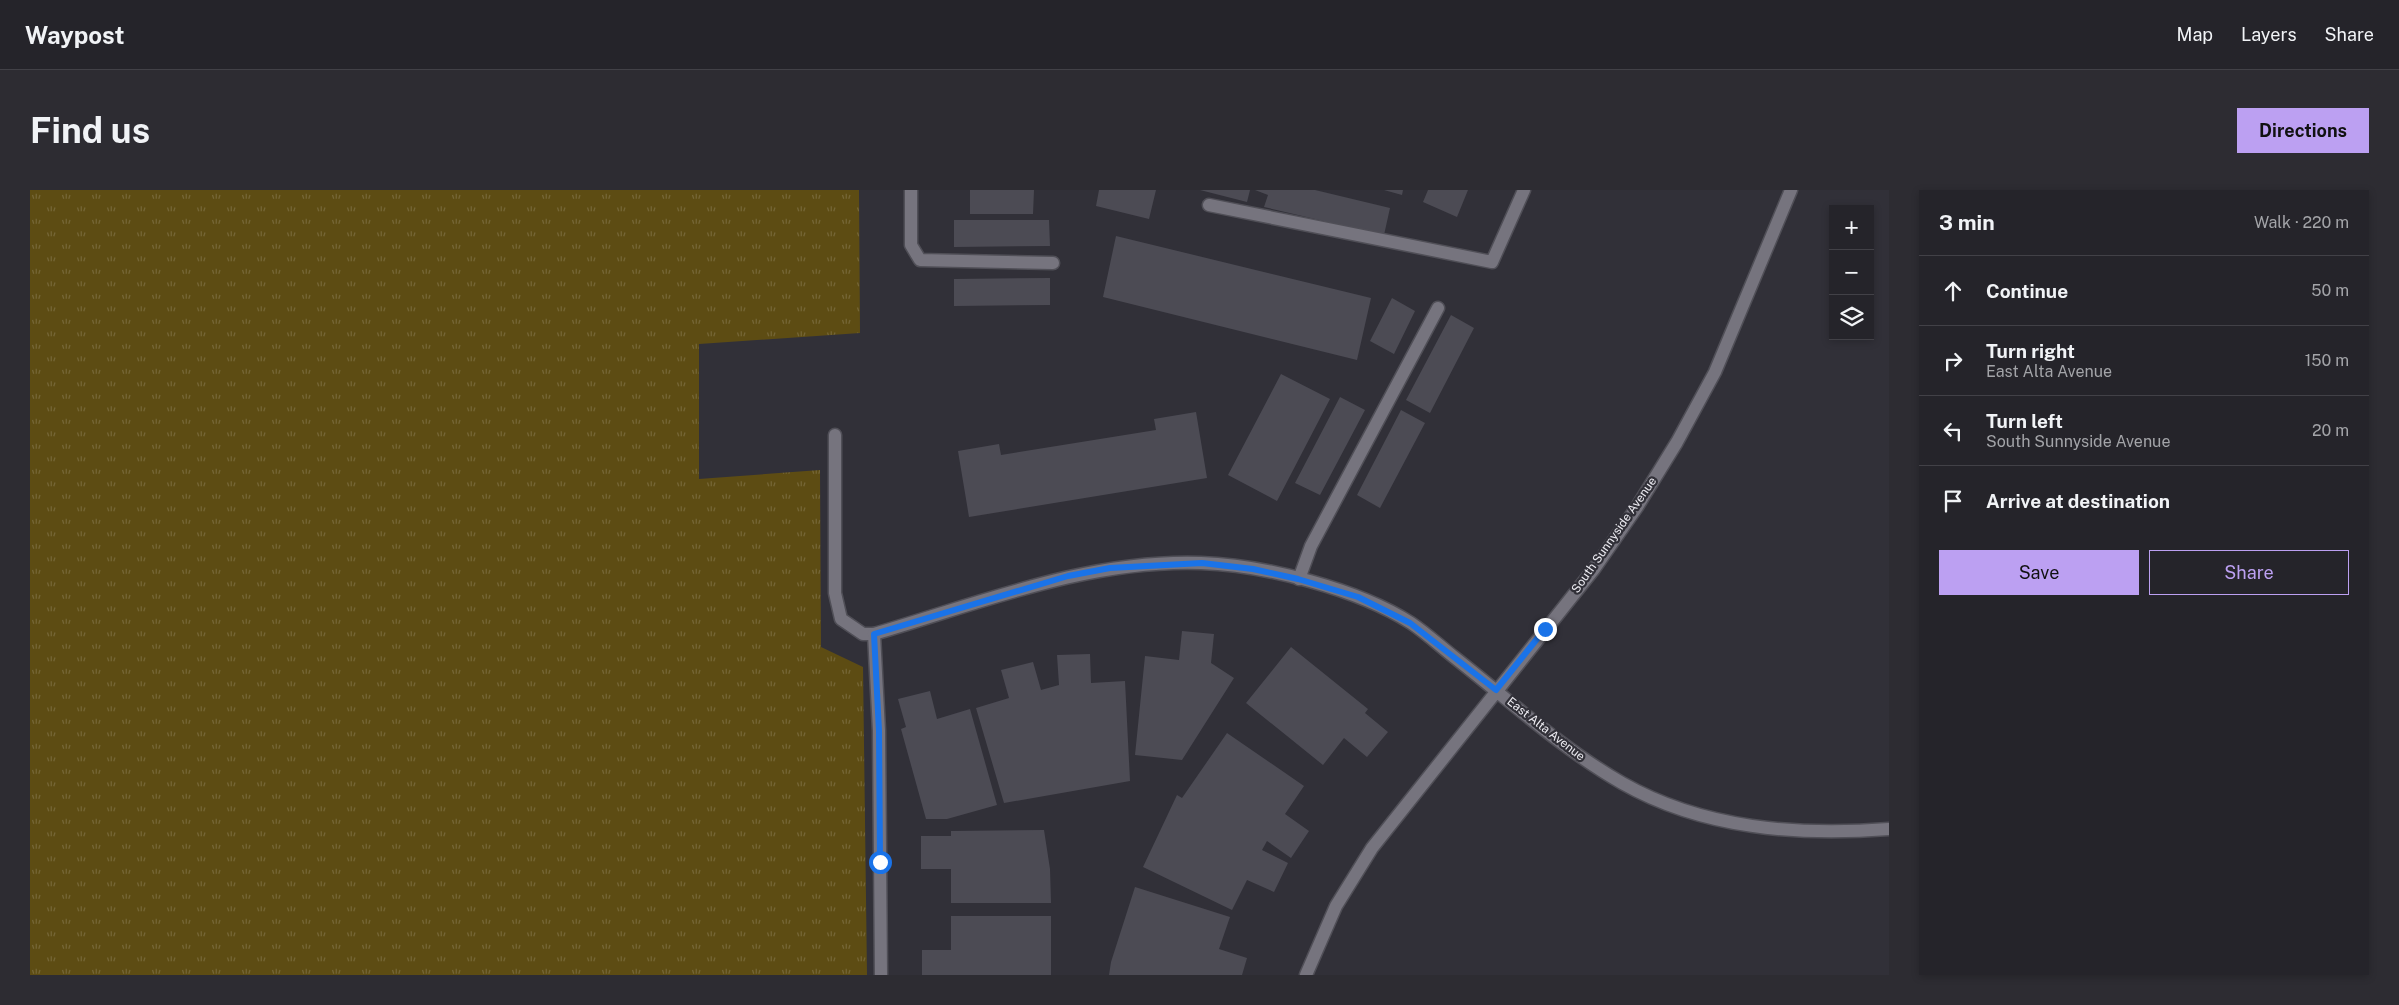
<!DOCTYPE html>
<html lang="en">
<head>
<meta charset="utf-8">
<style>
	:root { --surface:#25242a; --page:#2d2c32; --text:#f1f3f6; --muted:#a3a4a8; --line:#424147; --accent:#bca0f2 }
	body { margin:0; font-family:"Public Sans",sans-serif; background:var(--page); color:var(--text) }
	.controls { position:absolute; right:15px; top:15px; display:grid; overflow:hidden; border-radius:0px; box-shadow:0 2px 8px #0003 }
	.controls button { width:45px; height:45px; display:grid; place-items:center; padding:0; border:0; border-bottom:1px solid var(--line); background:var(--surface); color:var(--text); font:25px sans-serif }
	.stop { position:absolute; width:15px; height:15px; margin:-11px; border:4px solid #1a73e8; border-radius:50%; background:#fff }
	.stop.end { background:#1a73e8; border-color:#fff; box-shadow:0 1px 5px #0008 }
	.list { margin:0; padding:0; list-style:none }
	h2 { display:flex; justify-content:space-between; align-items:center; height:65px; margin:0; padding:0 20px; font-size:21px }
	h2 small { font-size:16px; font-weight:400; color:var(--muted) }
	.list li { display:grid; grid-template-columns:32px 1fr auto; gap:15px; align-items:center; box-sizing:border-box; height:70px; padding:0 20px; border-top:1px solid var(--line) }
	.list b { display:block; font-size:19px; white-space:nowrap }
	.list p { margin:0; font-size:16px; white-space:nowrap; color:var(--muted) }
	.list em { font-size:16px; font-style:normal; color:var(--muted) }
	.actions { display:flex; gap:10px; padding:15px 20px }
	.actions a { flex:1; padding:11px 0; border:1px solid var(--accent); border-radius:0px; text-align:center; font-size:18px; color:var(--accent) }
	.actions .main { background:var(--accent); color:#111 }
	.icon { flex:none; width:28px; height:28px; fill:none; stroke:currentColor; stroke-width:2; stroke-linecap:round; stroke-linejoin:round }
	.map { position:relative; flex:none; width:1859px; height:785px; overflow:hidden; border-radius:0px }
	header { display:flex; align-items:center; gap:30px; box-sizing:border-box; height:70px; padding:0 25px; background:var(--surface); border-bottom:1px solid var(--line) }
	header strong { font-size:24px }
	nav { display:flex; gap:28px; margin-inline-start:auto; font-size:18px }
	.intro { display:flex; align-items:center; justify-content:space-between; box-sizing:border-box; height:120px; padding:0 30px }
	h1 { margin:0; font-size:35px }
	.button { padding:12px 22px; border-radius:0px; background:var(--accent); color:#111; font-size:18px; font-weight:700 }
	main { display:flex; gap:30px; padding:0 30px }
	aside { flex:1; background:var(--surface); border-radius:0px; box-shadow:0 2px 8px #0003 }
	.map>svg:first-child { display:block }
</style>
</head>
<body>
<header>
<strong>Waypost</strong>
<nav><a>Map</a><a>Layers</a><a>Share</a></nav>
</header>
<div class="intro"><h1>Find us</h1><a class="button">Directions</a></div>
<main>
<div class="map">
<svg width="1859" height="785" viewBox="0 0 1859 785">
	<defs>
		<pattern id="grass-tufts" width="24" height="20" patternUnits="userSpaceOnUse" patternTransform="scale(1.25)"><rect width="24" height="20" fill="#5d4c13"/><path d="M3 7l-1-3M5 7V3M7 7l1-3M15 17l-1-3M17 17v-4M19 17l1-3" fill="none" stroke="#756636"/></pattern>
	</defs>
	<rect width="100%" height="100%" fill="#313038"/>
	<path fill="url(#grass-tufts)" d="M0 0H829L830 143 669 154V289L790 280 791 457 833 477 837 785H0Z"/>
	<path fill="#4c4b54" d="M940 0H1004L1003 24H940Z
		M1069 0H1126L1119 29 1066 16Z
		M1170 0H1220L1217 12Z
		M1225 0H1285L1360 18 1354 45 1234 17 1238 5Z
		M1354 0H1373L1372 5Z
		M1398 0H1438L1427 27 1393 12Z
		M924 30H1019L1020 56 924 57Z
		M1086 46 1341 108 1327 170 1073 107Z
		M1020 88V115L924 116V89Z
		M1362 108 1385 121 1364 164 1340 151Z
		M1421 125 1444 138 1400 223 1376 210Z
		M1251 184 1300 209 1247 311 1198 285Z
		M1310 207 1335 220 1290 305 1265 293Z
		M1371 220 1395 233 1350 318 1327 305Z
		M1166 222 1177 288 939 327 928 261 969 254 971 265 1126 240 1124 229Z
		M1152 441 1184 444 1181 473 1204 488 1152 570 1105 565 1115 466 1149 470Z
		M1261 457 1338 519 1335 523 1358 542 1337 567 1314 548 1293 575 1216 513Z
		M1060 464 1061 493 1095 491 1100 591 974 613 946 518 979 508 971 480 1003 472 1011 500 1029 495 1027 465Z
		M900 501 907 529 940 519 967 615 917 629H896L871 539 876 537 868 509Z
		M1197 543 1274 596 1255 624 1279 641 1261 668 1237 651 1232 660 1258 673 1244 702 1217 690 1202 720 1113 677 1147 605 1152 608Z
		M1014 640 1020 679 1021 713H921V679H891V646H921V641Z
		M1105 697 1200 727 1189 759 1217 768 1212 785H1079L1081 772Z
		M921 726H1021V785H892V760H921Z"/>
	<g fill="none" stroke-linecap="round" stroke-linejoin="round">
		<defs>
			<path id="lane" d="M881 0V55L890 70 1023 73
				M1179 15 1462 72 1494 0
				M805 245V403L811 429 833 444H844L849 541 851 785
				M1269 389 1281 356 1408 118"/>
			<path id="street" d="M844 444C950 413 1059 369 1171 373 1234 375 1328 399 1381 433 1396 443 1410 456 1424 467 1479 510 1531 558 1592 593 1673 639 1768 646 1859 639
				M1276 785 1306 716 1342 658 1564 379 1607 317 1647 252 1685 182 1761 0"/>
		</defs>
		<use href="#lane" stroke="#504f57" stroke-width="15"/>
		<use href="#street" stroke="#504f57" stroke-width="15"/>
		<use href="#lane" stroke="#76747e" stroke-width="12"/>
		<use href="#street" stroke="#76747e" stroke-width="12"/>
	</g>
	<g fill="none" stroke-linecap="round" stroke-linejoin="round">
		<path stroke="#1a73e8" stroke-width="6" d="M850 672 849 541 844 444 1038 386 1080 378 1172 373 1223 379 1268 389 1328 407 1380 433 1466 500 1515 439"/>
	</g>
	<g text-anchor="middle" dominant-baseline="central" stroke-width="4.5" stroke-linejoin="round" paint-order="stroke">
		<g font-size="12" fill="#edecf2" stroke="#313038">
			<text transform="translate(1584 345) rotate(-55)">South Sunnyside Avenue</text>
			<text transform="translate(1516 539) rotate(38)">East Alta Avenue</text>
		</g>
	</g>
</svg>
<div class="controls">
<button>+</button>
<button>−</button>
<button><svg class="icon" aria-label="layers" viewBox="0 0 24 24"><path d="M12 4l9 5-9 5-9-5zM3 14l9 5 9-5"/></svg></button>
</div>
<div class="stop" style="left:850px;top:672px"></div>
<div class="stop end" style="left:1515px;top:439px"></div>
</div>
<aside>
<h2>3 min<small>Walk · 220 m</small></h2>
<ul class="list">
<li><svg class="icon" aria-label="ahead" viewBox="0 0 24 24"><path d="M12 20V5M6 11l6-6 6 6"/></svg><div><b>Continue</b></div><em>50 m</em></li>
<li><svg class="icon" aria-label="right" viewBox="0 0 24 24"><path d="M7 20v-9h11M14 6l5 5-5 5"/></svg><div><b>Turn right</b><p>East Alta Avenue</p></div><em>150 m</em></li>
<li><svg class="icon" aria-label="left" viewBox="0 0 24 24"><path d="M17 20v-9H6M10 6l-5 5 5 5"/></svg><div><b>Turn left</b><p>South Sunnyside Avenue</p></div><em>20 m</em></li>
<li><svg class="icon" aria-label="arrive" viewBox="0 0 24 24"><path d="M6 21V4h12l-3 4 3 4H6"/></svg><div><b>Arrive at destination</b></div></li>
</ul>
<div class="actions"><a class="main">Save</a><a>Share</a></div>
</aside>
</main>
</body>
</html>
